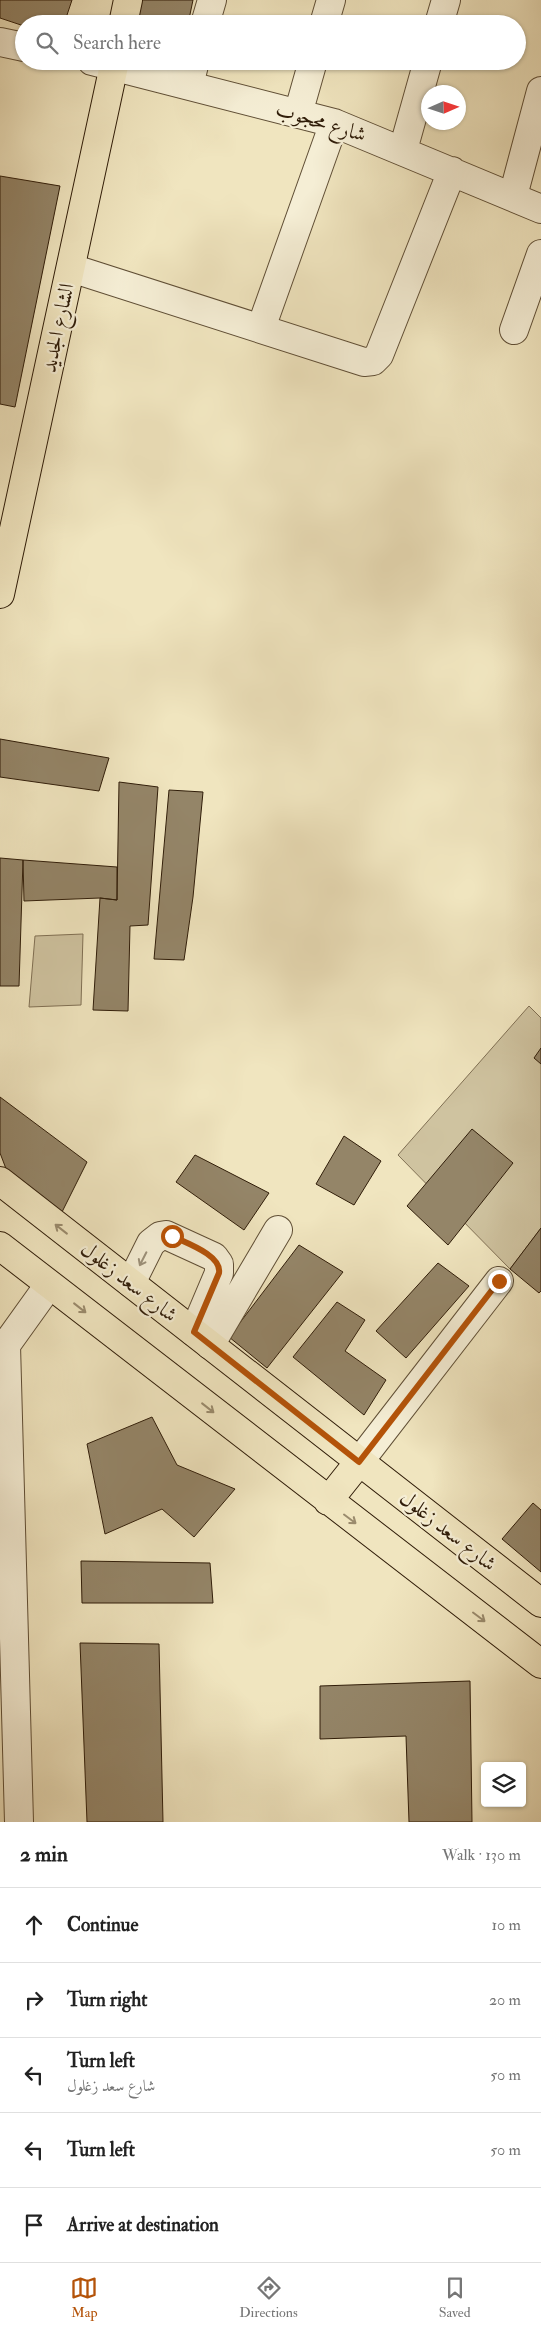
<!DOCTYPE html>
<html lang="en">
<head>
<meta charset="utf-8">
<style>
	:root { --surface:#fff; --page:#f2f2f2; --text:#222; --muted:#767676; --line:#e0e0e0; --accent:#b45309 }
	body { margin:0; font-family:"IM FELL Double Pica",Amiri,serif; background:var(--page); color:var(--text) }
	.controls { position:absolute; right:15px; bottom:15px; display:grid; overflow:hidden; border-radius:5px; box-shadow:0 1px 4px #0004 }
	.controls button { width:45px; height:45px; display:grid; place-items:center; padding:0; border:0; border-bottom:1px solid var(--line); background:var(--surface); color:var(--text); font:25px sans-serif }
	.compass { position:absolute; left:421px; top:85px; width:45px; height:45px; border-radius:50%; background:var(--surface); box-shadow:0 1px 4px #0004; rotate:87deg }
	.stop { position:absolute; width:15px; height:15px; margin:-11px; border:4px solid #b45309; border-radius:50%; background:#fff }
	.stop.end { background:#b45309; border-color:#fff; box-shadow:0 1px 5px #0008 }
	.list { margin:0; padding:0; list-style:none }
	h2 { display:flex; justify-content:space-between; align-items:center; height:65px; margin:0; padding:0 20px; font-size:21px }
	h2 small { font-size:16px; font-weight:400; color:var(--muted) }
	.list li { display:grid; grid-template-columns:32px 1fr auto; gap:15px; align-items:center; box-sizing:border-box; height:75px; padding:0 20px; border-top:1px solid var(--line) }
	.list b { display:block; font-size:19px; white-space:nowrap }
	.list p { margin:0; font-size:16px; white-space:nowrap; color:var(--muted) }
	.list em { font-size:16px; font-style:normal; color:var(--muted) }
	.icon { flex:none; width:28px; height:28px; fill:none; stroke:currentColor; stroke-width:2; stroke-linecap:round; stroke-linejoin:round }
	.map { position:relative; flex:none; width:541px; height:1822px; overflow:hidden }
	.search { position:absolute; background:var(--surface); box-shadow:0 1px 4px #0004; left:15px; right:15px; top:15px; height:55px; display:flex; align-items:center; gap:12px; box-sizing:border-box; padding:0 18px; border-radius:28px; color:var(--muted); font-size:19px }
	.sheet { height:440px; background:var(--surface) }
	nav { display:flex; justify-content:space-around; align-items:center; box-sizing:border-box; height:70px; border-top:1px solid var(--line); background:var(--surface); font-size:14px; color:var(--muted) }
	nav a { display:grid; justify-items:center; gap:2px }
	nav .on { color:var(--accent) }
	.map>svg:first-child { display:block }
</style>
</head>
<body>
<div class="map">
<svg width="541" height="1822" viewBox="0 0 541 1822">
	<rect width="100%" height="100%" fill="#f0e5bf"/>
	<filter id="stains"><feTurbulence type="fractalNoise" baseFrequency=".004" numOctaves="4"/><feColorMatrix values="0 0 0 0 .2 0 0 0 0 .09 0 0 0 0 .02 0 0 0 .5 -.17"/></filter>
	<radialGradient id="worn" r=".72"><stop offset=".6" stop-color="#630" stop-opacity="0"/><stop offset="1" stop-color="#630" stop-opacity=".3"/></radialGradient>
	<path fill="#cfc3a0" stroke="#807054" d="M83 934 81 1005 29 1007 35 936Z
		M529 1006 541 1018V1228L510 1269 398 1155Z"/>
	<path fill="#948568" stroke="#301d09" d="M0 0H72L64 24H24V26L0 18Z
		M136 0H193L188 24H168L131 16Z
		M0 176 60 186 15 407 0 404Z
		M0 739 109 758 99 791 0 777Z
		M119 782 158 787 148 925 130 926 128 1011 93 1010 100 898 117 900Z
		M169 790 203 792 193 897 184 960 154 959Z
		M0 858 23 860 19 986H0Z
		M23 860 117 867V900L100 898 24 901Z
		M541 1048V1064L534 1058Z
		M0 1097 87 1162 59 1218 13 1187 0 1153Z
		M472 1129 513 1163 448 1245 407 1206Z
		M344 1136 381 1161 354 1205 316 1184Z
		M195 1155 269 1193 244 1230 176 1182Z
		M541 1228V1291L539 1293 510 1269Z
		M299 1245 343 1272 267 1368 229 1337Z
		M438 1263 469 1286 406 1358 376 1331Z
		M337 1302 365 1320 345 1351 386 1380 364 1415 293 1357Z
		M152 1417 177 1465 235 1489 194 1537 162 1509 105 1534 87 1444Z
		M533 1503 541 1510V1572L502 1539Z
		M81 1561 210 1563 213 1603H82Z
		M80 1643 159 1644 163 1822H87Z
		M470 1681 472 1822H409L406 1736 320 1739V1686Z"/>
	<g fill="none" stroke-linecap="round" stroke-linejoin="round">
		<defs>
			<path id="minor" d="M205 24 212 0
				M324 24 331 0
				M439 24 446 0
				M0 42 24 47
				M92 61 334 123 541 209
				M189 85 195 61
				M298 114 313 61
				M403 150 428 61
				M513 196 541 91
				M71 268 364 362 373 361 379 355 452 171
				M261 328 334 123
				M514 330 541 254
				M131 1283 151 1243 160 1236 166 1235 214 1257 219 1264V1273L194 1332
				M210 1345 278 1230
				M359 1462 499 1281
				M19 1822 6 1345 49 1285"/>
			<path id="major" d="M123 24 128 0
				M0 594 115 61
				M0 1181 541 1603
				M0 1246 541 1664
				M328 1501 359 1462"/>
		</defs>
		<use href="#minor" stroke="#604f36" stroke-width="30"/>
		<use href="#major" stroke="#301d09" stroke-width="30"/>
		<use href="#minor" stroke="#f5eed5" stroke-width="28"/>
		<use href="#major" stroke="#f0e5bf" stroke-width="28"/>
	</g>
	<defs><path id="oneway-shaft" d="M-6 0H5M1.5-3L5.5 0L1.5 3" fill="none" stroke-width="1.6" stroke-linecap="round" stroke-linejoin="round" transform="scale(1.25)"/></defs>
	<g stroke="#9a8b6d">
		<use href="#oneway-shaft" transform="translate(61 1229) rotate(-142)"/>
		<use href="#oneway-shaft" transform="translate(80 1308) rotate(38)"/>
		<use href="#oneway-shaft" transform="translate(208 1408) rotate(38)"/>
		<use href="#oneway-shaft" transform="translate(350 1519) rotate(37)"/>
		<use href="#oneway-shaft" transform="translate(479 1617) rotate(37)"/>
	</g>
	<use stroke="#9c9079" href="#oneway-shaft" transform="translate(143 1259) rotate(117)"/>
	<g fill="none" stroke-linecap="round" stroke-linejoin="round">
		<path stroke="#b45309" stroke-width="6" d="M172 1236C186 1243 222 1255 219 1273L194 1332 359 1462 499 1281"/>
	</g>
	<g text-anchor="middle" dominant-baseline="central" stroke-width="4.5" stroke-linejoin="round" paint-order="stroke">
		<g font-size="21" fill="#301d09" stroke="#f5eed5">
			<text transform="translate(321 122) rotate(17)">شارع محجوب</text>
			<text transform="translate(58 328) rotate(-78)">الشارع الجديد</text>
			<text transform="translate(129 1282) rotate(38)">شارع سعد زغلول</text>
			<text transform="translate(448 1531) rotate(38)">شارع سعد زغلول</text>
		</g>
	</g>
	<rect width="100%" height="100%" filter="url(#stains)"/>
	<rect width="100%" height="100%" fill="url(#worn)"/>
</svg>
<div class="controls">
<button><svg class="icon" aria-label="layers" viewBox="0 0 24 24"><path d="M12 4l9 5-9 5-9-5zM3 14l9 5 9-5"/></svg></button>
</div>
<svg class="compass" viewBox="-18 -18 36 36"><path d="M0-13l5 13h-10z" fill="#e53935"/><path d="M0 13l5-13h-10z" fill="#767676"/></svg>
<div class="stop" style="left:172px;top:1236px"></div>
<div class="stop end" style="left:499px;top:1281px"></div>
<div class="search"><svg class="icon" aria-label="search" viewBox="0 0 24 24"><circle cx="10" cy="10" r="6"/><path d="M15 15l6 6"/></svg>Search here</div>
</div>
<section class="sheet">
<h2>2 min<small>Walk · 130 m</small></h2>
<ul class="list">
<li><svg class="icon" aria-label="ahead" viewBox="0 0 24 24"><path d="M12 20V5M6 11l6-6 6 6"/></svg><div><b>Continue</b></div><em>10 m</em></li>
<li><svg class="icon" aria-label="right" viewBox="0 0 24 24"><path d="M7 20v-9h11M14 6l5 5-5 5"/></svg><div><b>Turn right</b></div><em>20 m</em></li>
<li><svg class="icon" aria-label="left" viewBox="0 0 24 24"><path d="M17 20v-9H6M10 6l-5 5 5 5"/></svg><div><b>Turn left</b><p>شارع سعد زغلول</p></div><em>50 m</em></li>
<li><svg class="icon" aria-label="left" viewBox="0 0 24 24"><path d="M17 20v-9H6M10 6l-5 5 5 5"/></svg><div><b>Turn left</b></div><em>50 m</em></li>
<li><svg class="icon" aria-label="arrive" viewBox="0 0 24 24"><path d="M6 21V4h12l-3 4 3 4H6"/></svg><div><b>Arrive at destination</b></div></li>
</ul>
</section>
<nav>
<a class="on"><svg class="icon" aria-label="map" viewBox="0 0 24 24"><path d="M3 6l6-2 6 2 6-2v14l-6 2-6-2-6 2zM9 4v14M15 6v14"/></svg>Map</a>
<a><svg class="icon" aria-label="directions" viewBox="0 0 24 24"><path d="M12 3l9 9-9 9-9-9zM9 14v-3h6M13 9l2 2-2 2"/></svg>Directions</a>
<a><svg class="icon" aria-label="saved" viewBox="0 0 24 24"><path d="M7 4h10v16l-5-4-5 4z"/></svg>Saved</a>
</nav>
</body>
</html>
